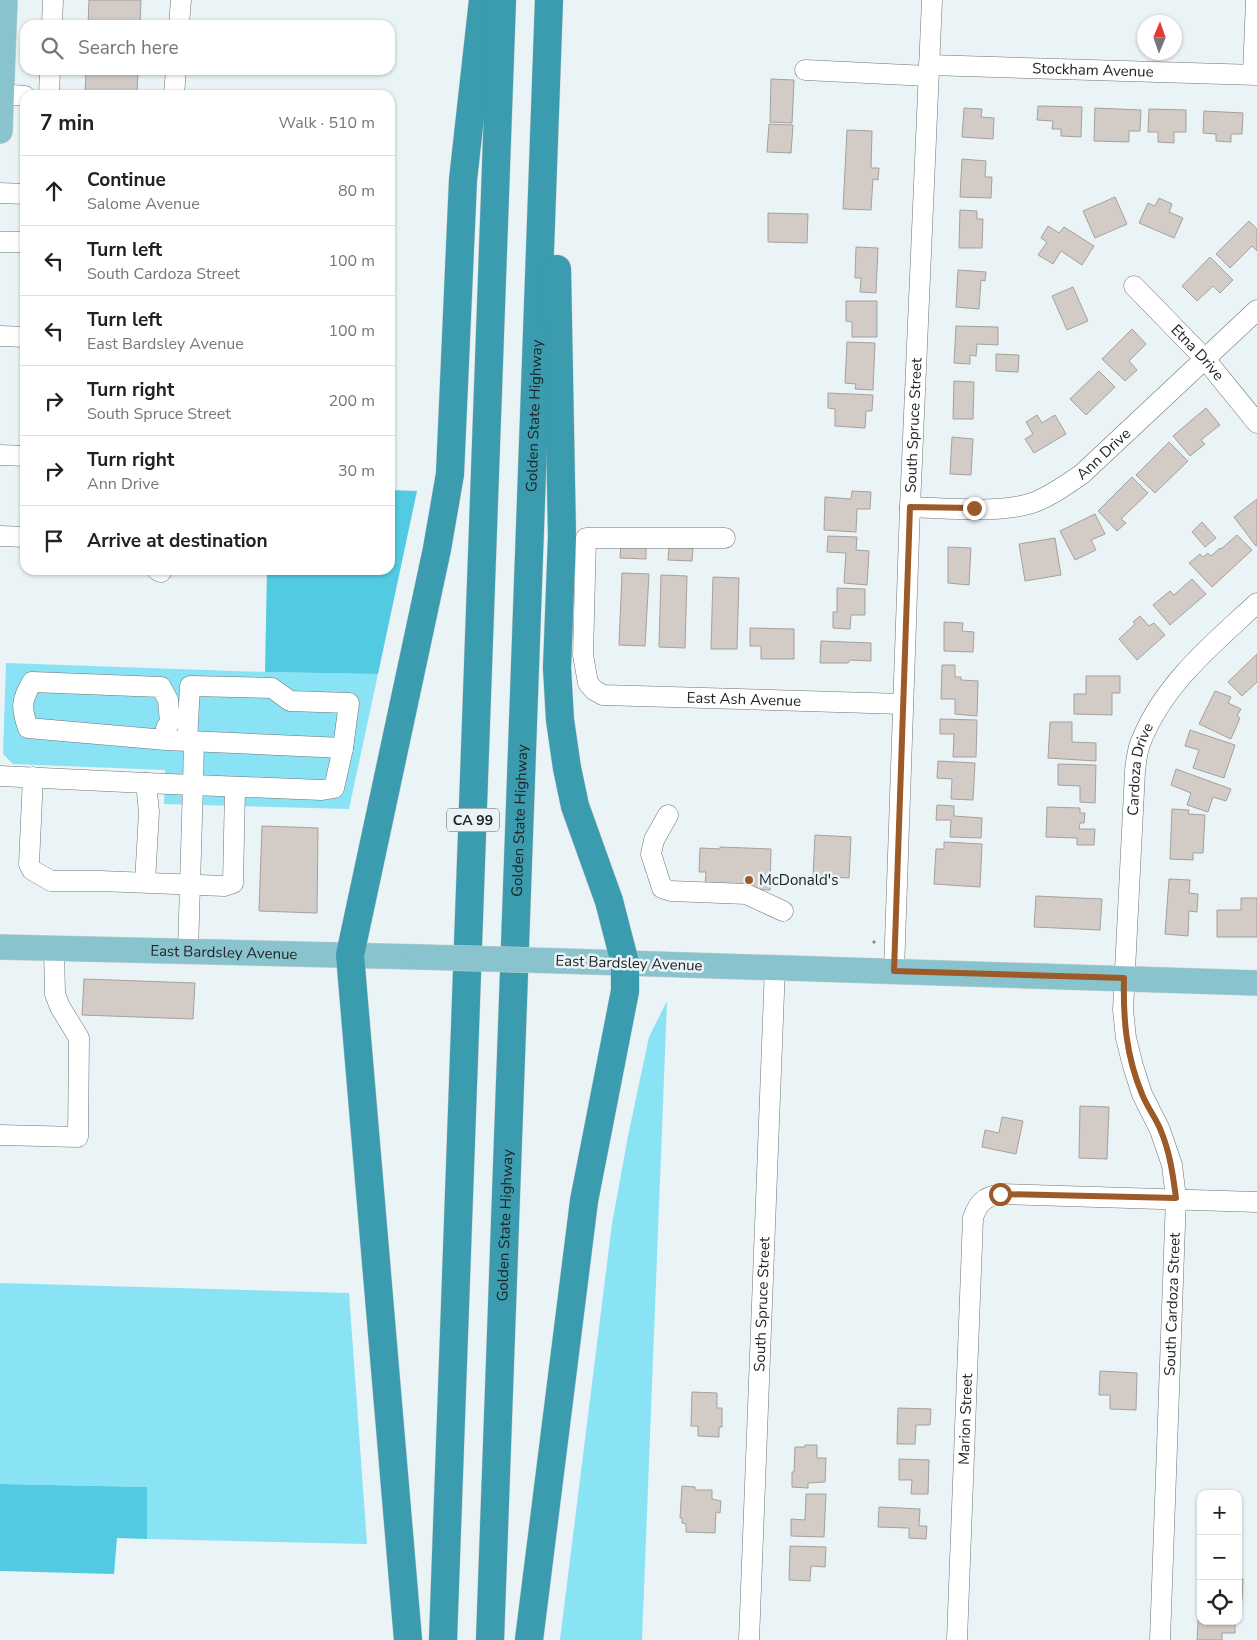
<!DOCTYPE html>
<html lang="en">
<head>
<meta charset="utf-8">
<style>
	:root { --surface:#fff; --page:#f2f2f2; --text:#222; --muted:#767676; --line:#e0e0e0 }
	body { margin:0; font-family:"Nunito Sans",sans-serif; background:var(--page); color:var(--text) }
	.controls { position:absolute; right:15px; bottom:15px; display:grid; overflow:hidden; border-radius:10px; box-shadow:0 1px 4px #0004 }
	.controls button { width:45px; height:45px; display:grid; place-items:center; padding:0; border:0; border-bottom:1px solid var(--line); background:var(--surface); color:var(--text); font:25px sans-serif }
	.compass { position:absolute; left:1137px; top:15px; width:45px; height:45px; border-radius:50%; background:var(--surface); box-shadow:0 1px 4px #0004; rotate:2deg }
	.stop { position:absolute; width:15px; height:15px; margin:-11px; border:4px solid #9c5a28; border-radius:50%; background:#fff }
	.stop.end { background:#9c5a28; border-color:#fff; box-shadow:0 1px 5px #0008 }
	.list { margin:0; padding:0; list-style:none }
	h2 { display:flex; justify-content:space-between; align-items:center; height:65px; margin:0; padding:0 20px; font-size:21px }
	h2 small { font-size:16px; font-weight:400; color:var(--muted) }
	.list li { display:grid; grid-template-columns:32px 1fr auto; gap:15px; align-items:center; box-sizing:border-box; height:70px; padding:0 20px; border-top:1px solid var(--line) }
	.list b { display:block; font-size:19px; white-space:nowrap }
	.list p { margin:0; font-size:16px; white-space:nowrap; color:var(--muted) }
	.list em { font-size:16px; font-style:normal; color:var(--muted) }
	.icon { flex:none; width:28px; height:28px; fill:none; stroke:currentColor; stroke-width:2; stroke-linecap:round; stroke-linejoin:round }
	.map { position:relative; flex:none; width:1257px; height:1640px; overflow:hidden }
	.search { position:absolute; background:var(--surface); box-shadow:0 1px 4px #0004; left:20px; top:20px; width:375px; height:55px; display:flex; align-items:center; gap:12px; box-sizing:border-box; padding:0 18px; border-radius:15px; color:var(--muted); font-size:19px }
	.panel { position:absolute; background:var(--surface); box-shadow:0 1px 4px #0004; left:20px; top:90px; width:375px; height:485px; border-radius:15px }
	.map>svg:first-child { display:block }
</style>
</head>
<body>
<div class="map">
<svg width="1257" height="1640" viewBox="0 0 1257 1640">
	<rect width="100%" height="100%" fill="#eaf3f5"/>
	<path fill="#8ae2f5" d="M6 663 265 672 378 674 349 809 164 804 165 770 13 764 3 754Z
		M667 1001 642 1640H560L612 1224 628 1136 649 1037Z
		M0 1283 349 1293 367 1544 147 1539V1487L0 1484Z"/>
	<path fill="#51cae2" d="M390 490 417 491 378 674 265 672 267 570H390Z
		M0 1484 147 1487V1539L117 1538 114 1574 0 1571Z"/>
	<path fill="#d2cbc6" stroke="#a7a09c" d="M89 0H141L140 25H88Z
		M86 70H138L137 95H85Z
		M771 79 794 80 792 123 770 122Z
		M1038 106 1082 107 1081 137 1061 136V129H1052L1053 121 1037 120Z
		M964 108 982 109 981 117 994 118 993 139 962 137Z
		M1095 108 1141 110 1140 131H1129V142L1094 141Z
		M1149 109 1186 110V132H1174V143L1158 142V132H1148Z
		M1204 111 1243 113 1242 134H1231V142L1216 141V134L1203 133Z
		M769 124 793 125 791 153 767 152Z
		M847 130 872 131 871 168H879L878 180 873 179 871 210 843 209Z
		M962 159 986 161 985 177H992L991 198 960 197Z
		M1115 197 1127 224 1095 238 1083 211Z
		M1159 198 1172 204 1169 212 1183 218 1174 238 1139 223 1148 203 1155 206Z
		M960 210 977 211V219H983L982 248H959Z
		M768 213 808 214 807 243 768 242Z
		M1249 221 1257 229V251L1252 246 1230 268 1216 254Z
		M1048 226 1059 233 1064 227 1094 246 1082 265 1061 251 1053 264 1038 255 1047 242 1041 238Z
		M856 247 878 248 876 293 860 292 861 278H855Z
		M1210 257 1233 280 1220 293 1213 286 1197 301 1182 286Z
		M958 270 986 272 985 281 981 280 979 309 956 307Z
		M1073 287 1088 321 1067 330 1052 296Z
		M846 301H877V337H852V322L846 321Z
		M956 326 998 327V345L977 344 976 356 970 355V364L954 363Z
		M1132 329 1146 344 1129 361 1137 370 1125 381 1102 359Z
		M847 342 875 343 873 390 855 389 856 384 845 383Z
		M996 354 1019 355 1018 372 996 371Z
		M1099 371 1115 387 1086 415 1070 399Z
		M954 381 974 382 973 419H953Z
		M828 393 873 395 872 411H866L865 428 835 426V409L828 408Z
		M1206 408 1220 425 1201 440 1205 444 1190 456 1173 436Z
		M1037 415 1042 423 1055 415 1066 434 1034 453 1025 439 1033 434 1026 422Z
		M952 437 973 439 971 475 950 474Z
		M1169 442 1188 461 1155 493 1136 475Z
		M1132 477 1148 493 1121 519 1126 523 1117 531 1098 511Z
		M852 491 871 492 870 509H857L856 532 824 530 825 497 851 499Z
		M1257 499V545L1256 546 1234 517Z
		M1095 514 1105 534 1091 540 1096 550 1075 560 1060 531Z
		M1202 522 1216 538 1205 547 1192 532Z
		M1237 535 1252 550 1212 587 1189 563 1200 554 1203 557 1208 553 1211 556 1220 548 1221 549Z
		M828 536 857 537 856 550 869 551 867 585 844 583 846 553 827 552Z
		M1055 538 1061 575 1025 581 1019 544Z
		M621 544 646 545V559L620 558Z
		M669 546 693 548 692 561 668 560Z
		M948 547 971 548 969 585 948 583Z
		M622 573 649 574 645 646 619 645Z
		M661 575 687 576 685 648 659 647Z
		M713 577 739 578 737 649H711Z
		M1192 579 1206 594 1170 625 1153 605 1170 591 1174 595Z
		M837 588 865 589V615H851L850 629 833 628V612H837Z
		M1140 616 1149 626 1154 623 1165 635 1137 660 1119 639 1135 624 1133 622Z
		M944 622 963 623 962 631 974 632 973 652 944 651Z
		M750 628 794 629V659H761V646H750Z
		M821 641 871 643V661L850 660 848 663H820Z
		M1257 654V682L1242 696 1228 682Z
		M942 665H955V677H961V680L978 681 977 716 955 714V699H941Z
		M1086 676H1120V693H1112V715L1074 714V694H1086Z
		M1215 691 1231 697 1228 703 1241 709 1237 716 1240 718 1231 739 1199 724Z
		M940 719 977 720 976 757H953L954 734H940Z
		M1050 722H1072V742L1096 743V761L1048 758Z
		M1190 730 1235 745 1224 778 1193 768 1199 750 1185 746Z
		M938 761 975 763 973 800 951 799 952 779 937 778Z
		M1058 764 1096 765 1095 803 1080 802V786L1058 785Z
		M1176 769 1231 789 1226 801 1213 797 1208 812 1187 805 1191 793 1171 785Z
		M937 805 954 806V816L982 818 981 838 950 837 951 820H936Z
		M1047 807 1080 808V813H1085L1084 823H1080L1079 829H1095L1094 845H1077V838L1046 837Z
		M1172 809 1189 810 1188 814 1205 815 1203 853H1193V860L1170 859Z
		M262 826 318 828 317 913 259 911Z
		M815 835 851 837 849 878 813 876Z
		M944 842 982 844 980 887 934 884 936 849H944Z
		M720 847 771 849 770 890 705 887 706 872H699L700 848 720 849Z
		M1169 879 1190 880 1189 893 1198 894 1197 912 1189 911 1188 936 1165 934Z
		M1036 896 1102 899 1100 930 1034 927Z
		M1241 898H1257V937H1217V910H1241Z
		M84 979 195 983 193 1019 82 1015Z
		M1080 1106 1109 1107 1107 1159 1079 1158Z
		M1002 1117 1023 1121 1016 1154 982 1147 985 1130 999 1133Z
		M1100 1371 1137 1373 1136 1410 1110 1409V1395H1099Z
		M692 1392 717 1393V1408H722V1427H719V1437L698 1436V1426H691Z
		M898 1408 931 1409 930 1425H916L915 1444H897Z
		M805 1445H817V1458H826L825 1482 808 1483V1488L792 1487V1472H794L795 1447H805Z
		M899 1459 929 1460 928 1494H911L912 1480H899Z
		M682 1486 695 1487V1490H712V1499L721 1501 720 1513 716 1512 715 1533 686 1532V1524L682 1523V1518H680Z
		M806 1494H826L824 1537 791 1536V1519L805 1520Z
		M879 1507 920 1509 919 1526H927L926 1539 909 1538V1528L878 1527Z
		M790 1546 826 1547 825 1567 811 1566 810 1581 789 1580Z
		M1238 1579H1243L1242 1601H1238Z
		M1199 1607H1201V1621H1235V1633H1222V1640H1197Z"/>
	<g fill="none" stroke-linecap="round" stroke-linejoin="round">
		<defs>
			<g id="minor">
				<path d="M52 25 53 0"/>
				<path d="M179 25 181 0"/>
				<path id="s1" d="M929 65 1257 75"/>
				<path d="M805 70 928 76"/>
				<path d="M1253 74 1256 0"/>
				<path d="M1 94 25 96"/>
				<path d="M49 95 50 70"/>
				<path d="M174 95 176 70"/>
				<path d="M0 193 25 194"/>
				<path d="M0 242H25"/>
				<path id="s2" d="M1134 286 1205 359 1257 423"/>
				<path d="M0 336 25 337"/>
				<path d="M0 455 25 456"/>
				<path id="s3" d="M910 507C946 508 998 514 1032 503 1050 497 1067 484 1082 474L1257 310"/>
				<path d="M0 536 25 537"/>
				<path id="s4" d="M725 538H586L583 655 588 683 594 690 603 695 903 704"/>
				<path d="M157 570 161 572"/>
				<path d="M166 740V728L170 722 168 700 161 687 32 682C21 701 21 708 28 728L166 740 343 748"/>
				<path d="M187 741 190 686 272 688 290 701 349 703 343 748 334 788 322 790 193 785 194 741"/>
				<path d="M0 776 146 783 149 812 145 882"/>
				<path d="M33 777 29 864 32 870 51 881H100L224 886 233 883 235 788"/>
				<path d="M146 783 193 785 188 951"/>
				<path d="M668 815 654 840 651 854 662 888 671 891 746 894 783 911"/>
				<path id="s5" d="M894 971 910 507 932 0"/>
				<path d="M0 1135 78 1137 79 1038 60 1007 55 994 54 948"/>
				<path id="s6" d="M749 1640 775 967"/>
				<path id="s7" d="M957 1640 973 1218C978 1202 985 1197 1000 1194L1257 1202"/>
				<path id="s8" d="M1160 1640 1176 1198 1172 1165 1160 1130 1142 1094 1133 1066 1126 1038 1123 1010 1135 771C1136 762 1137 752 1140 744 1162 685 1213 644 1257 603"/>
			</g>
			<g id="major">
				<path d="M0 131 5 0"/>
				<path id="s9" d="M0 947 420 957"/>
				<path d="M562 961 1257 983"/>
			</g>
			<g id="highway">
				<path d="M408 1640 350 955 437 549 450 474 463 180 483 0"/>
				<path d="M443 1640 502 0"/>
				<path id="s10" d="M490 1640 549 0"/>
				<path d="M529 1640 584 1201 625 991V963L609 901 575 806 567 768 560 720 557 668 562 537 557 269"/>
			</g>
		</defs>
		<use href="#minor" stroke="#6d7476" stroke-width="21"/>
		<use href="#major" stroke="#cecfcf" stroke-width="26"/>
		<use href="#highway" stroke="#cecfcf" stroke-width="29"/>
		<path stroke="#7e8385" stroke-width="2.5" stroke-dasharray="4 2.5" stroke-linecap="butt" d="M873 941 875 943"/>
		<use href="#minor" stroke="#fff" stroke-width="20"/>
		<use href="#major" stroke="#89c4ce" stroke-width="25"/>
		<use href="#highway" stroke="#3a9cae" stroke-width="28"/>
		<defs>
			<path id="major-bridge" d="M420 957 562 961"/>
		</defs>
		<use href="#major-bridge" stroke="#cecfcf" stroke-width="26" stroke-linecap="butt"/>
		<use href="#major-bridge" stroke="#89c4ce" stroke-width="25"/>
	</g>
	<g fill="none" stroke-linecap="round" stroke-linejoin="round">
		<path stroke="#9c5a28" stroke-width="6" d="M974 508 910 507 894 971 1124 978C1123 1018 1126 1056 1142 1094 1147 1107 1156 1118 1161 1131 1170 1153 1173 1175 1176 1198L1000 1194"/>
	</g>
	<circle fill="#9c5a28" stroke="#eaf3f5" stroke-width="2" cx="749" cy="880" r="5"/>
	<g text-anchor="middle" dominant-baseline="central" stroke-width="5" stroke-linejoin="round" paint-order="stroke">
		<rect fill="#eaf3f5" stroke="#5d6163" stroke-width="1" x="447" y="808.5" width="52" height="23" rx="4"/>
		<g font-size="14" font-weight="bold" fill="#202324">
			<text x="473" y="820">CA 99</text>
		</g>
		<g font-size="15" fill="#202324" stroke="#eaf3f5">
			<text stroke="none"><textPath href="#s1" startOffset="164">Stockham Avenue</textPath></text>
			<text stroke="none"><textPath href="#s2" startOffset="92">Etna Drive</textPath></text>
			<text stroke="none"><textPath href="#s10" startOffset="1225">Golden State Highway</textPath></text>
			<text stroke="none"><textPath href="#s5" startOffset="546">South Spruce Street</textPath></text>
			<text stroke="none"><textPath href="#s3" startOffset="210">Ann Drive</textPath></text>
			<text stroke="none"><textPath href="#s4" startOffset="445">East Ash Avenue</textPath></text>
			<text stroke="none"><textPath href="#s8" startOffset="881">Cardoza Drive</textPath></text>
			<text stroke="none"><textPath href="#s10" startOffset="820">Golden State Highway</textPath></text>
			<text stroke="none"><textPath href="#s9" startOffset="224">East Bardsley Avenue</textPath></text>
			<text transform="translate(629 963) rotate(2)">East Bardsley Avenue</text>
			<text stroke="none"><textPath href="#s10" startOffset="415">Golden State Highway</textPath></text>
			<text stroke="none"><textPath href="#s6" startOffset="336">South Spruce Street</textPath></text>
			<text stroke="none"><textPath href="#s8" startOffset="336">South Cardoza Street</textPath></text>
			<text stroke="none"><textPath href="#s7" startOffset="221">Marion Street</textPath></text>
		</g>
		<g font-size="15" fill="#202324" stroke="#eaf3f5" text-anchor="start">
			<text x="759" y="880">McDonald's</text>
		</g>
	</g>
</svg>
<div class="controls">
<button>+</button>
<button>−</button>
<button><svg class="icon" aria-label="locate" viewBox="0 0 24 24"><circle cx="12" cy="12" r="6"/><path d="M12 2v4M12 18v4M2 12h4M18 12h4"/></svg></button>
</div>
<svg class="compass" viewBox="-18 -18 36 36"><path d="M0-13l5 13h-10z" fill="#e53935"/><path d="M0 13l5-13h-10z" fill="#767676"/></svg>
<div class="stop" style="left:1000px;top:1194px"></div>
<div class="stop end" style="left:974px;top:508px"></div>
<div class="search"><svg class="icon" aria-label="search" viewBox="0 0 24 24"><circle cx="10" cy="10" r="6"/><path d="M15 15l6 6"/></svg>Search here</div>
<section class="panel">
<h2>7 min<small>Walk · 510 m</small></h2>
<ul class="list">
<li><svg class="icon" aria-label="ahead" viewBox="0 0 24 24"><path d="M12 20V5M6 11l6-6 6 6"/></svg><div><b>Continue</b><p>Salome Avenue</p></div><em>80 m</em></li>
<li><svg class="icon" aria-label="left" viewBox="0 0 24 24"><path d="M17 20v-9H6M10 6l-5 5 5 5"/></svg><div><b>Turn left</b><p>South Cardoza Street</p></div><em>100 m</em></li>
<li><svg class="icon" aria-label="left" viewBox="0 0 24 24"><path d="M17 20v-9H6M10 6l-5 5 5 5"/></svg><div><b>Turn left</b><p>East Bardsley Avenue</p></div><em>100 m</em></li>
<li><svg class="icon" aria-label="right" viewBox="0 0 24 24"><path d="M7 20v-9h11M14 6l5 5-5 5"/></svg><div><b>Turn right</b><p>South Spruce Street</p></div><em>200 m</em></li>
<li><svg class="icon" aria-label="right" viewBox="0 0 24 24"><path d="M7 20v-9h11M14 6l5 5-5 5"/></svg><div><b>Turn right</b><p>Ann Drive</p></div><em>30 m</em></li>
<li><svg class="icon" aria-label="arrive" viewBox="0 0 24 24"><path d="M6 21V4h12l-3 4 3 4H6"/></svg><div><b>Arrive at destination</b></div></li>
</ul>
</section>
</div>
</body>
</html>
